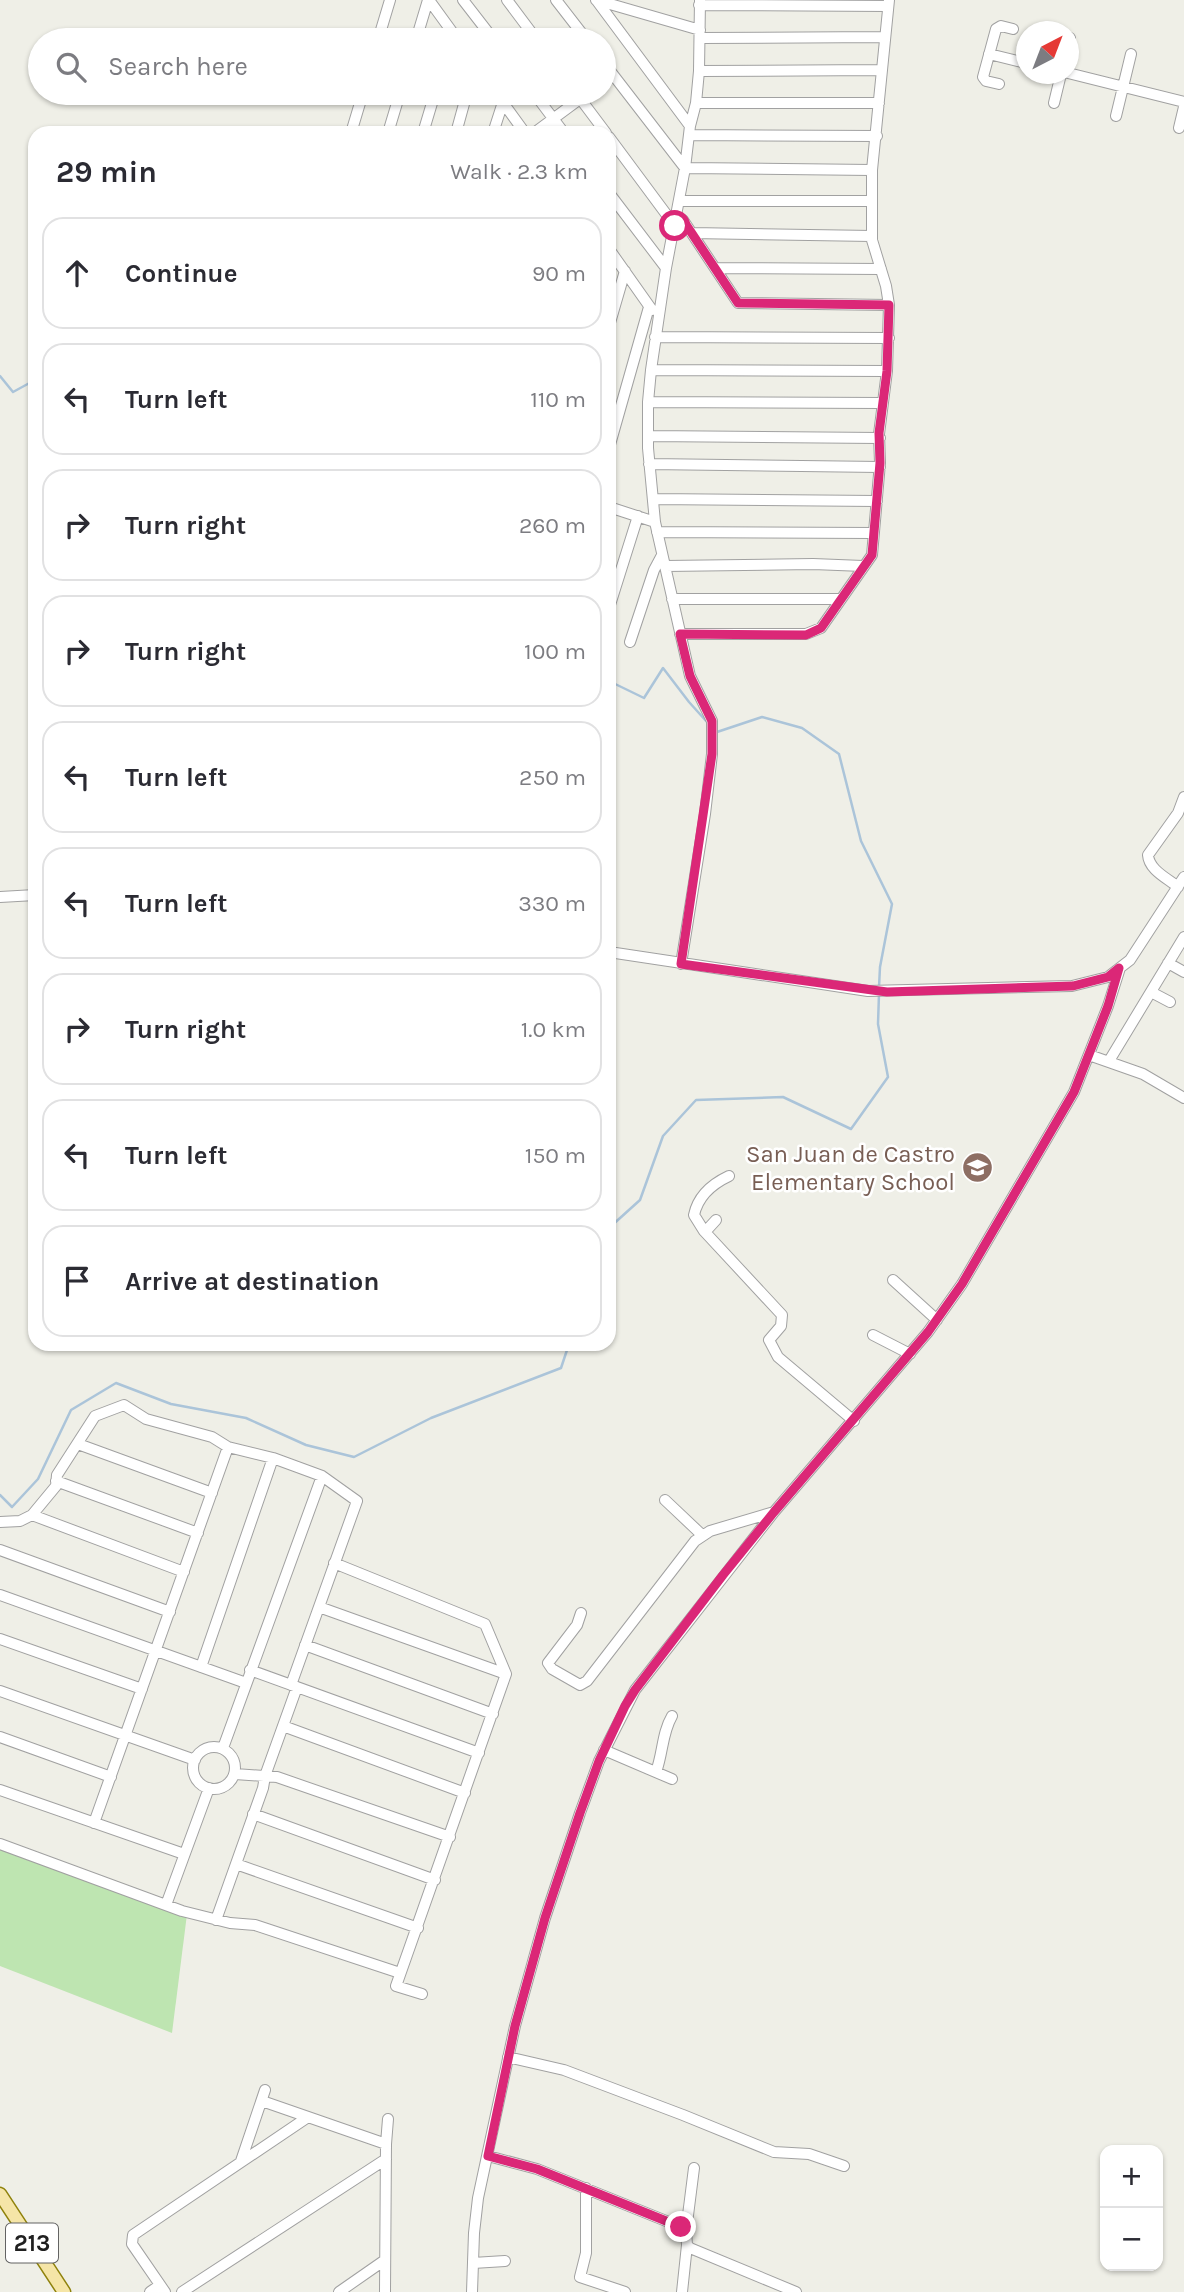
<!DOCTYPE html>
<html lang="en">
<head>
<meta charset="utf-8">
<style>
	:root { --surface:#fff; --page:#f2f2f3; --text:#2b2b33; --muted:#7c7c81; --line:#e1e1e2 }
	body { margin:0; font-family:Karla,sans-serif; background:var(--page); color:var(--text) }
	.controls { position:absolute; right:21px; bottom:21px; display:grid; overflow:hidden; border-radius:14px; box-shadow:0 2px 5px #0004 }
	.controls button { width:63px; height:63px; display:grid; place-items:center; padding:0; border:0; border-bottom:2px solid var(--line); background:var(--surface); color:var(--text); font:35px sans-serif }
	.compass { position:absolute; left:1016px; top:21px; width:63px; height:63px; border-radius:50%; background:var(--surface); box-shadow:0 2px 5px #0004; rotate:42deg }
	.stop { position:absolute; width:21px; height:21px; margin:-16px; border:5px solid #db2777; border-radius:50%; background:#fff }
	.stop.end { background:#db2777; border-color:#fff; box-shadow:0 2px 7px #0008 }
	.list { margin:0; padding:0; list-style:none }
	h2 { display:flex; justify-content:space-between; align-items:center; height:91px; margin:0; padding:0 28px; font-size:30px }
	h2 small { font-size:23px; font-weight:400; color:var(--muted) }
	.list li { display:grid; grid-template-columns:46px 1fr auto; gap:21px; align-items:center; box-sizing:border-box; height:112px; margin:0 14px 14px; padding:0 14px; border:2px solid var(--line); border-radius:21px }
	.list b { display:block; font-size:26px; white-space:nowrap }
	.list em { font-size:23px; font-style:normal; color:var(--muted) }
	.icon { flex:none; width:38px; height:38px; fill:none; stroke:currentColor; stroke-width:2; stroke-linecap:round; stroke-linejoin:round }
	.map { position:relative; flex:none; width:1184px; height:2292px; overflow:hidden }
	.search { position:absolute; background:var(--surface); box-shadow:0 2px 5px #0004; left:28px; top:28px; width:588px; height:77px; display:flex; align-items:center; gap:18px; box-sizing:border-box; padding:0 24px; border-radius:38px; color:var(--muted); font-size:26px }
	.panel { position:absolute; background:var(--surface); box-shadow:0 2px 5px #0004; left:28px; top:126px; width:588px; height:1225px; border-radius:21px }
	.map>svg:first-child { display:block }
</style>
</head>
<body>
<div class="map">
<svg width="1184" height="2292" viewBox="0 0 1184 2292">
	<rect width="100%" height="100%" fill="#efefe7"/>
	<path fill="#bee5b1" d="M0 1844 187 1914 172 2033 0 1966Z"/>
	<g fill="none" stroke-linecap="round" stroke-linejoin="round">
		<path stroke="#abc4d9" stroke-width="2.5" d="M0 376 13 392 35 380
			M609 681 644 698 663 668 689 702 707 722
			M714 729 717 732 762 717 802 728 839 754 861 841 892 904 880 967 879 987
			M609 1228 640 1200 663 1136 696 1100 783 1097 851 1129 888 1077 878 1024 879 994
			M0 1495 12 1507 38 1479 71 1410 116 1383 171 1404 246 1418 306 1445 354 1457 431 1418 561 1368 569 1344"/>
		<defs>
			<path id="minor" d="M429 0 458 40
				M463 0 494 40
				M507 0 537 40
				M556 0 587 40
				M596 0 700 30
				M597 1 690 126
				M699 5 888 6
				M700 38 883 37
				M378 40 390 0
				M416 40 428 0
				M1068 43 1070 38
				M989 54 1026 63
				M604 63 685 168 872 170
				M699 71 880 70
				M1068 73 1184 102
				M604 81 612 74
				M999 84 986 81 983 77 996 29 1001 26 1013 29
				M496 93 525 133
				M534 93 564 133
				M576 93 606 133
				M696 103H879
				M1054 103 1061 74
				M1116 116 1131 54
				M1179 128 1184 107
				M351 133 363 93
				M388 133 400 93
				M423 133 435 93
				M456 133 467 93
				M493 133 503 102
				M534 133 588 93
				M689 135 877 136
				M609 137 675 226
				M609 193 666 268
				M679 201H872
				M676 218 683 220 738 303 889 305
				M692 233 872 236
				M609 249 652 310
				M716 268 881 269
				M609 326 625 271
				M655 337 889 338
				M651 370 887 371
				M648 402 883 403
				M648 436 880 438
				M609 448 649 307
				M649 464 880 467
				M653 499 877 501
				M609 507 655 522
				M657 532 874 533
				M665 566 813 564 863 566
				M672 599H841
				M609 608 638 516
				M680 634H806L821 628 872 555 880 463 879 434 887 371 889 305 886 286 872 240V170L889 0
				M630 642 654 570 662 555
				M1178 887C1167 878 1149 870 1148 855L1178 813 1184 797
				M0 897 35 895
				M609 952 868 991 1072 986 1108 977 1130 960 1184 877
				M1168 963 1184 972
				M681 964 705 814 712 754V721L690 676 655 522 648 448V402L651 370 666 268 685 168 690 126 696 103 699 71 700 0
				M1151 992 1170 1002
				M1089 1055 1143 1074 1184 1098
				M1109 1061 1184 937
				M729 1176C712 1184 698 1196 694 1215L704 1231 782 1315 781 1326 769 1340 778 1357 854 1421
				M705 1232 716 1220
				M893 1280 937 1320
				M873 1335 910 1354
				M78 1444 212 1493
				M56 1481 198 1533
				M665 1500 702 1535
				M32 1515 184 1572
				M0 1522 20 1521 32 1515 56 1486 57 1475 95 1416 124 1405 146 1419 212 1437 228 1447 273 1458 322 1476 357 1501 291 1685
				M0 1550 170 1612
				M334 1563 485 1624 506 1674 396 1986 422 1994
				M0 1595 246 1683
				M319 1607 506 1674
				M581 1613 577 1625 548 1663 552 1669 580 1685 587 1681 695 1541 710 1531 774 1512
				M0 1639 142 1689
				M305 1645 493 1714
				M201 1667 273 1458
				M250 1670 479 1753
				M0 1691 195 1760
				M283 1726 465 1793
				M0 1737 111 1777
				M193 1768a21 21 0 1 1 42 0a21 21 0 1 1-42 0Z
				M223 1748 322 1476
				M604 1750 672 1779
				M656 1772C663 1753 662 1733 672 1716
				M235 1774 277 1777 450 1837
				M0 1790 184 1854
				M253 1814 435 1880
				M94 1823 228 1447
				M0 1844 182 1911 230 1923 255 1925 400 1973
				M236 1864 418 1928
				M166 1905 209 1788
				M216 1920 263 1788 265 1776 297 1687
				M508 2057 564 2070 683 2115 774 2152 809 2154 844 2166
				M262 2101 386 2144
				M488 2156 537 2169 681 2227 686 2231 687 2245 690 2248 796 2292
				M241 2161 265 2090
				M586 2188V2253L580 2277 625 2292
				M686 2231 694 2168
				M473 2263 505 2261
				M150 2292 160 2285
				M165 2292 132 2244 133 2235 308 2117
				M182 2292 386 2159
				M339 2292 385 2260
				M385 2292 386 2144 388 2119
				M472 2292 474 2233 478 2198 515 2026 545 1918 580 1813 599 1761 635 1690 774 1512 928 1332 962 1284 1074 1092 1108 1006 1120 968
				M682 2292 687 2245"/>
			<path id="major" d="M0 2194 64 2292"/>
		</defs>
		<use href="#minor" stroke="#a1a1a1" stroke-width="12"/>
		<use href="#major" stroke="#8f820c" stroke-width="15"/>
		<use href="#minor" stroke="#fff" stroke-width="10"/>
		<use href="#major" stroke="#f5e5a7" stroke-width="12"/>
	</g>
	<g fill="none" stroke-linecap="round" stroke-linejoin="round">
		<path stroke="#db2777" stroke-width="9" d="M675 226 676 218 683 220 738 303 889 305 887 371 879 433 880 463 872 555 821 628 806 635 680 634 690 676 712 721V754L681 964 887 992 1073 986 1108 977 1119 968 1108 1006 1074 1092 962 1284 928 1332 774 1512 723 1575 635 1690 625 1706 599 1761 580 1813 545 1918 515 2026 488 2156 537 2169 681 2227"/>
	</g>
	<defs>
		<symbol id="school-disc" viewBox="-11 -11 22 22"><circle r="9.5" fill="#8d6e63" stroke="#fff"/><path d="M0-5L7-2L0 1L-7-2ZM-4 1L0 2.5L4 1V4Q0 6-4 4Z" fill="#fff"/></symbol>
	</defs>
	<g fill-rule="evenodd">
		<use href="#school-disc" x="960" y="1150" width="35" height="35"/>
	</g>
	<g text-anchor="middle" dominant-baseline="central" stroke-width="5" stroke-linejoin="round" paint-order="stroke">
		<rect fill="#fff" stroke="#636363" stroke-width="2" x="6" y="2223.5" width="52" height="39" rx="5"/>
		<g font-size="23" font-weight="bold" fill="#202020">
			<text x="32" y="2243">213</text>
		</g>
		<g font-size="24" fill="#785e54" stroke="#fff" text-anchor="end">
			<text x="955" y="1154">San Juan de Castro<tspan x="955" dy="28">Elementary School</tspan></text>
		</g>
	</g>
</svg>
<div class="controls">
<button>+</button>
<button>−</button>
</div>
<svg class="compass" viewBox="-18 -18 36 36"><path d="M0-13l5 13h-10z" fill="#e53935"/><path d="M0 13l5-13h-10z" fill="#7c7c81"/></svg>
<div class="stop" style="left:675px;top:226px"></div>
<div class="stop end" style="left:681px;top:2227px"></div>
<div class="search"><svg class="icon" aria-label="search" viewBox="0 0 24 24"><circle cx="10" cy="10" r="6"/><path d="M15 15l6 6"/></svg>Search here</div>
<section class="panel">
<h2>29 min<small>Walk · 2.3 km</small></h2>
<ul class="list">
<li><svg class="icon" aria-label="ahead" viewBox="0 0 24 24"><path d="M12 20V5M6 11l6-6 6 6"/></svg><div><b>Continue</b></div><em>90 m</em></li>
<li><svg class="icon" aria-label="left" viewBox="0 0 24 24"><path d="M17 20v-9H6M10 6l-5 5 5 5"/></svg><div><b>Turn left</b></div><em>110 m</em></li>
<li><svg class="icon" aria-label="right" viewBox="0 0 24 24"><path d="M7 20v-9h11M14 6l5 5-5 5"/></svg><div><b>Turn right</b></div><em>260 m</em></li>
<li><svg class="icon" aria-label="right" viewBox="0 0 24 24"><path d="M7 20v-9h11M14 6l5 5-5 5"/></svg><div><b>Turn right</b></div><em>100 m</em></li>
<li><svg class="icon" aria-label="left" viewBox="0 0 24 24"><path d="M17 20v-9H6M10 6l-5 5 5 5"/></svg><div><b>Turn left</b></div><em>250 m</em></li>
<li><svg class="icon" aria-label="left" viewBox="0 0 24 24"><path d="M17 20v-9H6M10 6l-5 5 5 5"/></svg><div><b>Turn left</b></div><em>330 m</em></li>
<li><svg class="icon" aria-label="right" viewBox="0 0 24 24"><path d="M7 20v-9h11M14 6l5 5-5 5"/></svg><div><b>Turn right</b></div><em>1.0 km</em></li>
<li><svg class="icon" aria-label="left" viewBox="0 0 24 24"><path d="M17 20v-9H6M10 6l-5 5 5 5"/></svg><div><b>Turn left</b></div><em>150 m</em></li>
<li><svg class="icon" aria-label="arrive" viewBox="0 0 24 24"><path d="M6 21V4h12l-3 4 3 4H6"/></svg><div><b>Arrive at destination</b></div></li>
</ul>
</section>
</div>
</body>
</html>
